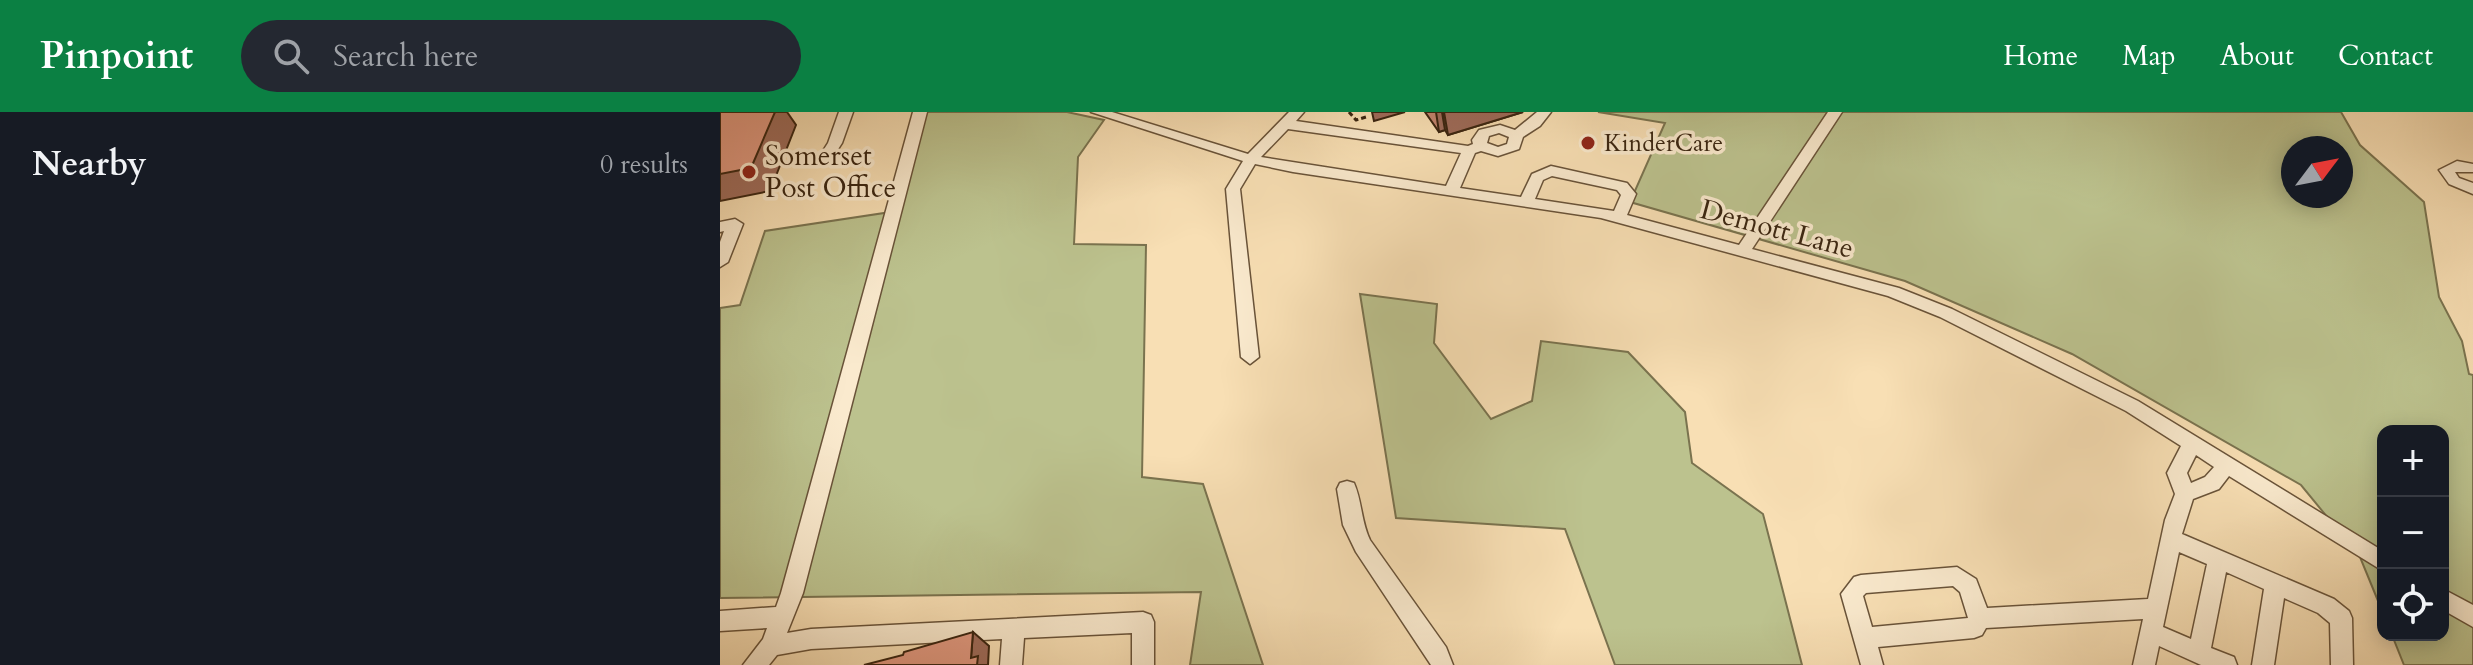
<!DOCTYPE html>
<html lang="en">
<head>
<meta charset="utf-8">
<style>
	:root { --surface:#171b24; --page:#242831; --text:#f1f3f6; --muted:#9ea1a6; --line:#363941; --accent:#0b8043 }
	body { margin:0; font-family:Cardo,serif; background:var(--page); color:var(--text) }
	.controls { position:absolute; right:24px; bottom:24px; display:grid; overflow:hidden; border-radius:16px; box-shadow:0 4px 20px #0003 }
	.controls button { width:72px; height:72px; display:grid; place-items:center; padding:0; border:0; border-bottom:2px solid var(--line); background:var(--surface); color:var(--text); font:40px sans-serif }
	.compass { position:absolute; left:1561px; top:24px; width:72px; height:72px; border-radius:50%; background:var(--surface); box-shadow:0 4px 20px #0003; rotate:58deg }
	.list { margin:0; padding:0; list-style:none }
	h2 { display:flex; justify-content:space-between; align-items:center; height:104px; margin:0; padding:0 32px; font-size:34px }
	h2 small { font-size:26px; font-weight:400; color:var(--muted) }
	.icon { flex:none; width:44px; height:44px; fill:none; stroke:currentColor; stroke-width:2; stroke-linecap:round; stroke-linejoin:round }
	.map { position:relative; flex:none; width:1753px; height:553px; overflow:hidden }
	header { display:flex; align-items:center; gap:48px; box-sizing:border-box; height:112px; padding:0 40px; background:var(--accent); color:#fff }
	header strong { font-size:38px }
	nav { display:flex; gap:44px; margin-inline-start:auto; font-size:28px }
	.search { width:560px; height:72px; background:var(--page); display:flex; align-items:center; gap:20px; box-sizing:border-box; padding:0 28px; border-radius:44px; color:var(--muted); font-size:30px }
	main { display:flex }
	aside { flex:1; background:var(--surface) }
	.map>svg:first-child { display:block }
</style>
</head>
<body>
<header>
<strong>Pinpoint</strong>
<div class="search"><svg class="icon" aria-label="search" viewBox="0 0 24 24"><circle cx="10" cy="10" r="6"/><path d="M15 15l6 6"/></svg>Search here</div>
<nav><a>Home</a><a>Map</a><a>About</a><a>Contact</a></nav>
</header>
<main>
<aside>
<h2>Nearby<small>0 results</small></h2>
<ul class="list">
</ul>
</aside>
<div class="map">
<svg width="1753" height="553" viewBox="0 0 1753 553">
	<rect width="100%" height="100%" fill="#f8dfb4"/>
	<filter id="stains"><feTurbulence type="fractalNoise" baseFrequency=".0025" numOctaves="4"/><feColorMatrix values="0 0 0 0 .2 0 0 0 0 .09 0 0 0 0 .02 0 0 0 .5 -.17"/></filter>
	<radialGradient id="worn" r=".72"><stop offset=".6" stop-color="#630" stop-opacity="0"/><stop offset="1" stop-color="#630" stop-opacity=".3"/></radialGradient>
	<path fill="#bcc28e" stroke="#7a734f" stroke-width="2" fill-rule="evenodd" d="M205 0H347L384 8 358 45 354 132 426 133 422 365 483 372 543 553H470L481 480 0 486V196L20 193 45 119 177 99Z
		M878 0H1621L1640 33 1704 90 1719 185 1742 229 1749 262 1753 263V553H1684L1672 523H1723V319H1663V501L1640 445 1581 373 1352 242 1185 169 910 90 945 11ZM1573 36H1621V84H1573Z
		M640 182 717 192 714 231 771 307 812 289 821 229 908 240 965 300 972 351 1043 402 1082 553H895L845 417 676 406Z"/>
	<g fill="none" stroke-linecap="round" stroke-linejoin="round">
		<defs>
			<path id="minor" d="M119 0H133L122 31 111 48H101L99 45 108 31Z
				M193 0H207L83 481 67 521 91 517 423 500 431 503 434 510V553H412V521L304 526 302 553H280L282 527 91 537 57 543 49 553H23L43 527 47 516 0 519V499L56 495 61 481Z
				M371 0H392L528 42 569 0H584L576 9 748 34 753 32 752 28 759 18 780 13 795 18 817 0H831L820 14 803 25 799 37 778 44 761 39 755 41 740 76 801 85 812 62 831 54 907 71 916 82 907 103 1019 133 1108 0H1122L1032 137 1179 176 1232 197 1418 289 1663 439V459L1509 364 1499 377 1473 387 1462 422 1614 487 1629 499 1632 506 1633 553H1611L1610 511 1598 501 1564 486 1554 553H1532L1544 477 1506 460 1491 536 1514 545 1517 553H1481L1439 534 1435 553H1413L1423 507 1266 516 1262 523 1254 526 1158 535 1163 553H1141L1121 482 1134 465 1141 463 1237 455 1256 467 1267 496 1428 487 1445 408 1455 382 1447 361 1461 334 1406 299 1220 205 1168 184 881 106 573 60 535 52 520 77 539 245 530 252 521 245 506 77 523 49ZM568 17 741 41 726 74 541 45ZM779 21 789 25 787 32 778 35 767 31 769 24ZM832 64 897 78 901 83 894 99 815 87 823 68ZM1476 343 1494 355 1485 365 1471 371 1467 361ZM1459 440 1487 452 1471 527 1443 515ZM1233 474 1240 480 1248 506 1152 515 1143 484 1146 481Z
				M1737 49 1753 52V60H1735L1739 66 1753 71V82L1729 72 1719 58Z
				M15 107 23 112 8 150 0 155V130L4 119 0 120V110Z
				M627 369 634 371C642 389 641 409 650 428L726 535 733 553H711L636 440 623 413 617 377 620 371Z
				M1723 477 1753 493V515L1723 498Z"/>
		</defs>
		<use href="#minor" stroke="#695339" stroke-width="3"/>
		<path stroke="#392410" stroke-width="3" stroke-dasharray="5 3" stroke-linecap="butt" d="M629 0 636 8 646 5"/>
		<use href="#minor" fill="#faeace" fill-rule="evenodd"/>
	</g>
	<path fill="#c2846f" stroke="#392410" stroke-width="2" d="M705 0H803L728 23 725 18 719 20Z"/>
	<path fill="#9e6b5a" stroke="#392410" stroke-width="2" d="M55 0H67L76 13 50 79 0 89V62Z
		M652 0H685L654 9Z
		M716 0H722L725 18 719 20Z
		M724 0H803L728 23Z
		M253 520 269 534 268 553H257L251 546Z"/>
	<path fill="#e19981" stroke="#392410" stroke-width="2" d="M0 0H55L31 56 0 62Z
		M253 520 251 546 258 544 257 553H144L183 543 184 540Z"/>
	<g fill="#8f2418" stroke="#faeace" stroke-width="3">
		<circle cx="868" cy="31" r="8"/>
		<circle cx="29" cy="60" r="8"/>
	</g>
	<g text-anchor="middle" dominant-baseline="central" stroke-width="7" stroke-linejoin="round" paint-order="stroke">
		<g font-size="24" fill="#392410" stroke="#faeace" text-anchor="start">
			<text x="884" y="31">KinderCare</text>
		</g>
		<g font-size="28" fill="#392410" stroke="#faeace" text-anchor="start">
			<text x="45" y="44">Somerset<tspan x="45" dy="32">Post Office</tspan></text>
		</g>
		<g font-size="28" fill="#392410" stroke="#faeace">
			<text transform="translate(1057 117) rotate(15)">Demott Lane</text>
		</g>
	</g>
	<rect width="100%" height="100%" filter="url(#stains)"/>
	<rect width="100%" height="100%" fill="url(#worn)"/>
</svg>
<div class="controls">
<button>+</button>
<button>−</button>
<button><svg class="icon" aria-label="locate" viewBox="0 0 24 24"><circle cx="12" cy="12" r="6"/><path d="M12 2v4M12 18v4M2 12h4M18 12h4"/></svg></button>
</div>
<svg class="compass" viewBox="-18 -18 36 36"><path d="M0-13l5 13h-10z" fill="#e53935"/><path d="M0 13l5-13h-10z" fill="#9ea1a6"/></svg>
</div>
</main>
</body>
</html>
